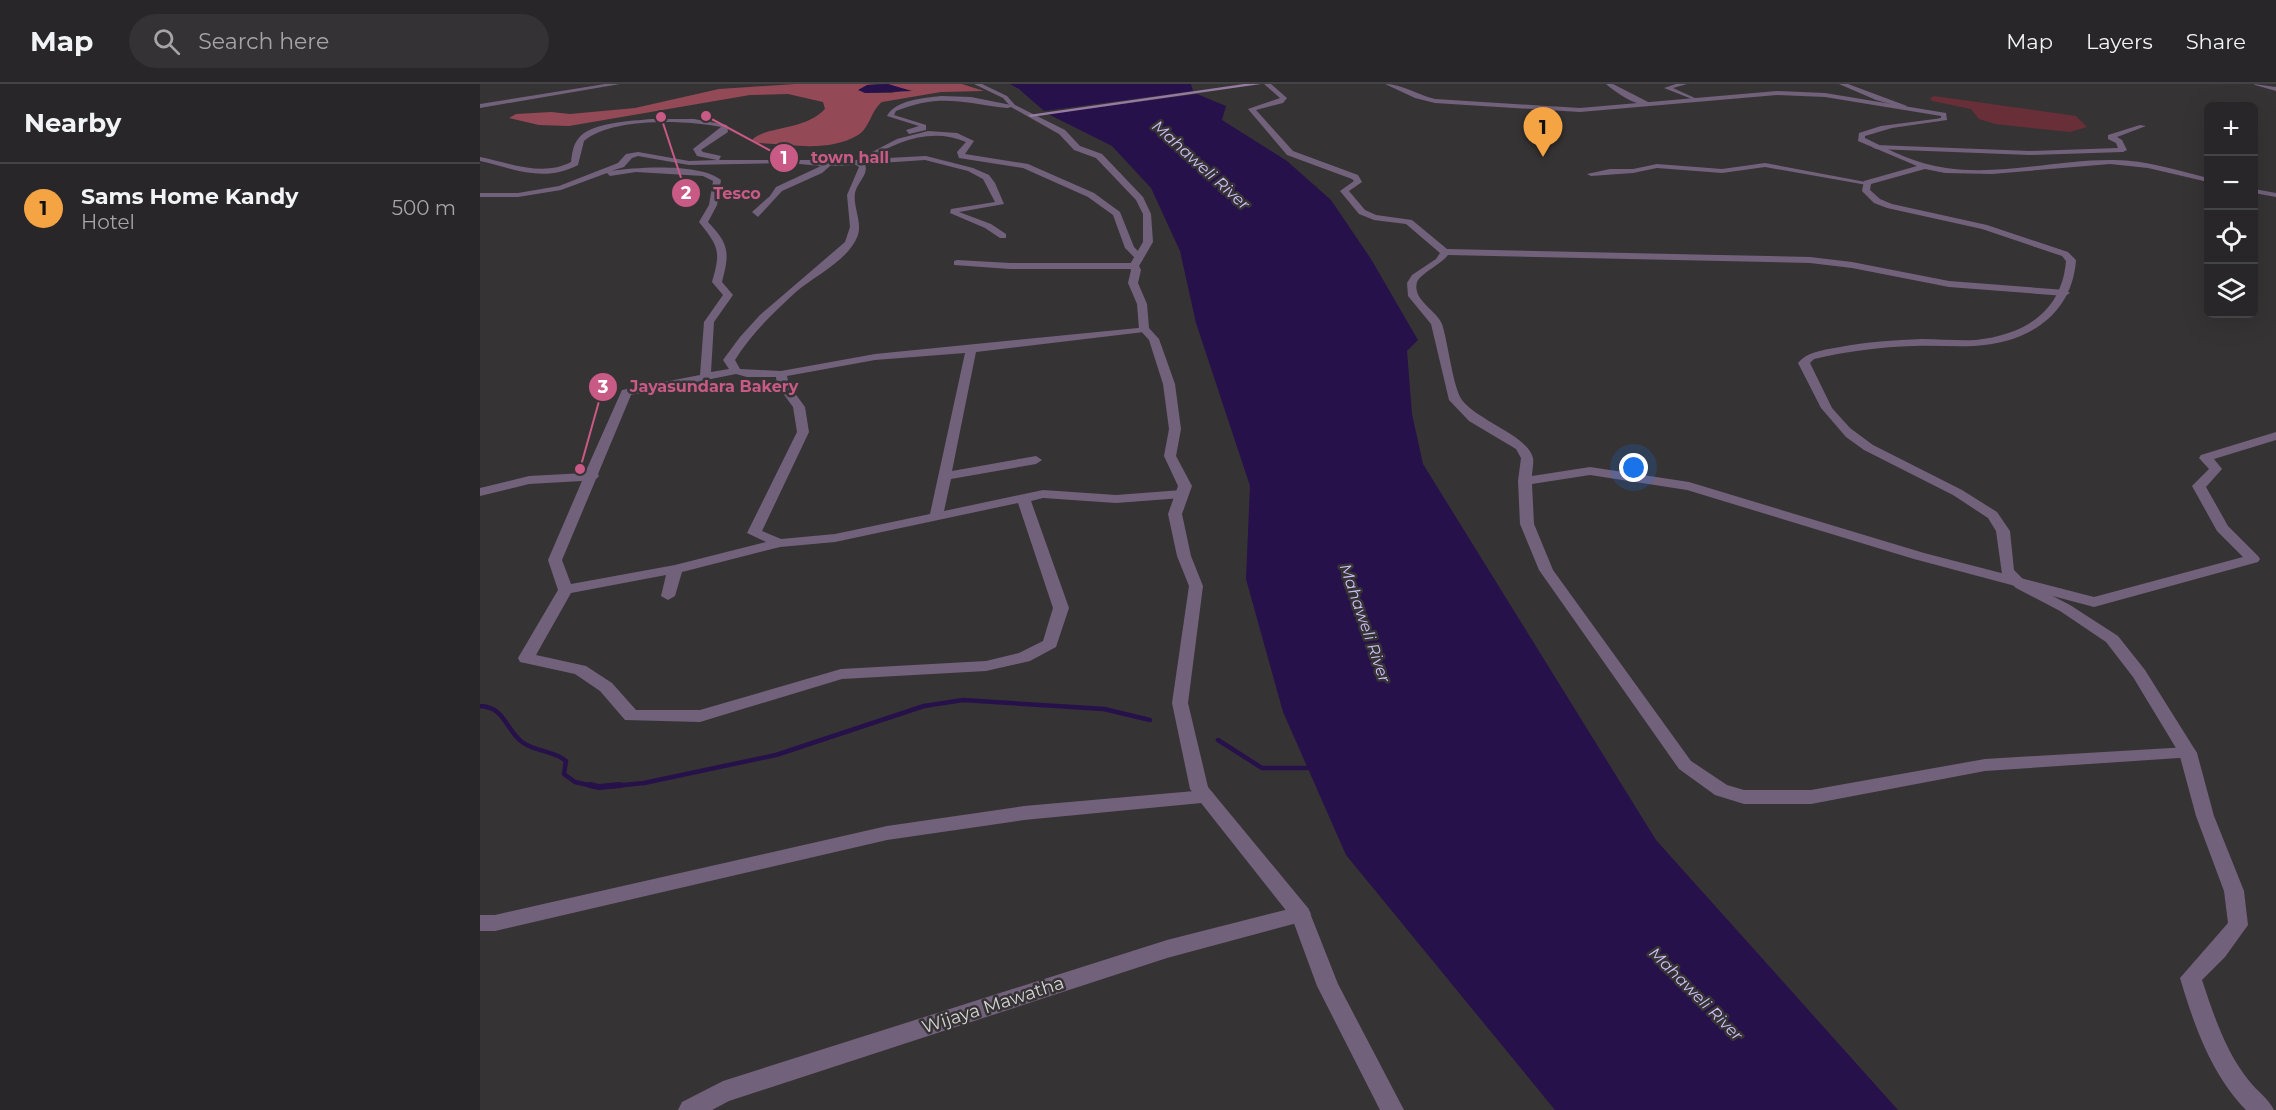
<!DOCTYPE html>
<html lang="en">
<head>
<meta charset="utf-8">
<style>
	:root { --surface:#282628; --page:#343234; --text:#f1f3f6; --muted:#a5a5a8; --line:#444345; --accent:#f4a443 }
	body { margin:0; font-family:Montserrat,sans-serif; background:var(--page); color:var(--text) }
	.controls { position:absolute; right:18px; top:18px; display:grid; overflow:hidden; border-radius:9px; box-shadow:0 6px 24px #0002 }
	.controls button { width:54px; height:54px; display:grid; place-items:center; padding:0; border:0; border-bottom:2px solid var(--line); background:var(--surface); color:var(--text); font:30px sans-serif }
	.you { position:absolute; left:1154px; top:384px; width:21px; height:21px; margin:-15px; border:4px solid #fff; border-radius:50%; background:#1a73e8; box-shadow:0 0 0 9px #1a73e833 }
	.badge { display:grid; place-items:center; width:39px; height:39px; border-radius:50%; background:var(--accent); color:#111; font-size:20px; font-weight:700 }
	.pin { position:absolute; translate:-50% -50px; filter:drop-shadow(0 2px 3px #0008) }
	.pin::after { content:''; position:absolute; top:32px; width:21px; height:18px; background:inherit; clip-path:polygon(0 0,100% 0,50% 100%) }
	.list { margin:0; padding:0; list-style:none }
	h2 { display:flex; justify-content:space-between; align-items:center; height:78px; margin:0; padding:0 24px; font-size:26px }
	h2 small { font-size:20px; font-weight:400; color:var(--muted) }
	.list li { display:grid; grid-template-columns:39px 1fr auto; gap:18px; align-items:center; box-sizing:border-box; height:90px; padding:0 24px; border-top:2px solid var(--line) }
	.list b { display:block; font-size:22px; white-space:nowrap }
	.list p { margin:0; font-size:20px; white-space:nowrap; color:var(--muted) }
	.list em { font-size:20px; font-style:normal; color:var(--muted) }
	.icon { flex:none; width:33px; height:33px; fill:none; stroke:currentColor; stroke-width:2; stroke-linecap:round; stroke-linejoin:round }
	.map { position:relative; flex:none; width:1796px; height:1026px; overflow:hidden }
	header { display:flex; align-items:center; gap:36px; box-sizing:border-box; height:84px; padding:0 30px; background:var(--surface); border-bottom:2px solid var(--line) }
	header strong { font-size:28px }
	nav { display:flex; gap:33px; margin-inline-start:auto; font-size:21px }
	.search { width:420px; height:54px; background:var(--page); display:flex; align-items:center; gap:15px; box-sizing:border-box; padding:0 21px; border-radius:33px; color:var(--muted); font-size:22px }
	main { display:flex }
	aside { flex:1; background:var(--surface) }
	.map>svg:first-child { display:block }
</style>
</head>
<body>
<header>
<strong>Map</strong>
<div class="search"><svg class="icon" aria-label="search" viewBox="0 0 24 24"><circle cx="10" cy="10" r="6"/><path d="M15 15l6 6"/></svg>Search here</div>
<nav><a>Map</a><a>Layers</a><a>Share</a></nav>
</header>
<main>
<aside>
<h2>Nearby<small></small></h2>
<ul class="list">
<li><span class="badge">1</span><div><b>Sams Home Kandy</b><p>Hotel</p></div><em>500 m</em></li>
</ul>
</aside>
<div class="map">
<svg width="1796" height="1026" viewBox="0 0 1796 1026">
	<rect width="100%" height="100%" fill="#363335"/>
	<path fill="#692f39" d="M1454 12 1596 32 1607 43 1590 48 1515 40 1499 35 1491 25 1452 17 1450 14Z"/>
	<path fill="#944a56" d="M398 0 387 1 385 9H411L425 6 408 0H482L504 7 461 8 402 18C391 26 390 44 378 51 348 69 311 60 278 59L272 56C284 42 325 47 345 25L343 18 308 10 270 11 89 42 59 41 29 34 36 30 71 28 90 30 155 24 239 5 315 0Z"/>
	<path fill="#27114a" d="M408 0 432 7 385 9 378 6 387 1Z
		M530 0H711L713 7 564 27 539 5Z
		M717 10 746 22 742 36 807 77 851 116 891 175 938 256 927 267 932 330 943 380 1176 756 1418 1026H1075L866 771 803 628 766 495 770 402 716 239 700 167 671 104 632 62 568 30Z"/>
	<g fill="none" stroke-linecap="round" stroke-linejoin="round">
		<path stroke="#27114a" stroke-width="4.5" d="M0 622C25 623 25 645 42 658 55 668 73 666 86 677L84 690 95 698 117 703
			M738 656 782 684H827
			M124 703 164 699 296 671 444 622 483 616 624 625 670 636"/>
		<path stroke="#27114a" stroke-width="6" d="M110 701 119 703 140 701"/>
		<path fill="#72617b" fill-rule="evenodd" d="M784 0H791L807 14 803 19 776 26 813 67 878 91 882 98 869 107 885 126 896 131 932 136 967 165 1330 173 1372 178 1469 197 1585 206 1590 209 1585 212 1469 203 1372 184 1330 179 968 171C961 180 940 190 937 198 932 216 956 226 962 240 968 258 973 304 982 316 998 337 1047 351 1053 374 1054 379 1052 387 1052 392L1110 383 1209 398 1444 469 1614 513 1763 473 1737 447 1712 402 1729 385 1719 374 1721 371 1796 348V356L1734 375 1742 385 1726 403 1748 442 1778 472 1780 475 1778 478 1614 523 1434 475 1207 406 1110 391 1052 400 1054 440 1073 486 1211 677 1247 701 1264 706H1331L1505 675 1708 663 1714 665 1717 669 1714 673 1505 687 1331 720H1264L1235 711 1199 685 1059 486 1040 440 1038 397 1041 374 1036 365 989 337 969 316 951 240 928 212 927 199 932 191 956 175 960 169 926 140 894 136 879 130 860 107 874 97 872 95 807 71 768 25 800 14Z
			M1126 0H1133L1172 20C1160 25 1136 9 1126 0Z
			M1196 0H1207L1193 4 1217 15V17L1184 4Z
			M1359 0H1368L1427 22 1424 24 1396 16Z
			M1774 0 1796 3V7L1775 1Z
			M461 12 491 13 536 22 527 24C483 19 460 9 416 27L414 31 446 41V46L429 50 426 46 439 42 407 32C415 16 444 14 461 12Z
			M172 35H214L247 41 248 48 221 66 223 68 241 72 239 76H377L417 55 448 47 477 49 494 57 485 70 548 80 614 109 640 128 654 163 663 172V176H657L645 164 633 131 608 113 543 84 479 74 477 68 486 58C452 43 417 57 388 75L446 72 493 84 509 91 515 99 524 120 479 128 511 140 526 150V154H520L505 144 470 129 471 125 515 118 503 95 488 87 445 76 385 80C389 91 377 98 375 109 373 123 382 137 378 151 369 176 336 191 317 207 294 228 271 250 255 276L260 285 301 287 395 270 668 243V247L664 248 496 268 472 387 556 372 562 376 556 380 471 395 464 427 563 406 636 411 702 406 709 410 702 414 636 419 563 414 551 417 589 524 576 563 550 577 506 587 362 595 220 638 145 636 120 607 95 590 40 578 38 574 78 506 68 476 102 397 49 400 0 412V404L49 392 105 389 142 306 220 291 224 238 243 211 232 198C241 167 239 163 219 138L229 121 233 97 223 92 156 88 130 92 127 89 81 106 38 113H0V109H38L79 102 138 79 146 70 158 68 209 77 237 76 217 72 213 65 241 43C207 36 132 33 104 57L98 81C64 99 35 85 0 77V73C30 79 63 93 91 78 92 70 93 61 98 55 110 38 152 37 172 35ZM158 72 209 81 309 79 341 82 296 103 290 112 272 128 278 133 302 107 342 89 350 82 376 81 379 83 367 111 370 143 365 158 280 231 260 253 243 276 249 285 231 288 234 238 253 211 242 198C250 168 249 160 228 138L237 121 241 96C220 79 158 83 131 87L144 83 152 74ZM485 269 450 430 355 450 301 455 282 447 329 348 325 323 309 301 307 292 395 276ZM256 290 267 293H296L297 301 313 323 317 348 267 449 286 458 195 481 91 500 82 476 116 395 119 392 118 390 151 311ZM538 419 573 524 563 557 539 569 506 577 361 585 220 626H156L132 599 106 582 56 571 91 509 186 491 181 512 188 516 195 512 202 488 300 463 355 458Z
			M1660 41 1666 42 1637 53 1642 56 1647 66 1643 68 1550 71 1396 65 1392 63 1396 61 1550 67 1638 64 1636 59 1628 55V51Z
			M1285 79 1391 99 1387 101 1285 83 1242 89 1177 84 1153 89 1111 92 1107 90 1130 85H1153L1177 80 1242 85Z
			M477 176 530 179H654L659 182 654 185H530L474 181V177Z
			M726 706 732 708 735 713 732 718 544 736 407 756 15 847H0V831H15L407 742 544 722Z
			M821 822 828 824 831 830 828 836 687 874 249 1017 232 1026H198L202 1018 243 997 687 856Z"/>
		<path fill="#72617b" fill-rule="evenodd" d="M125 0H140L0 24V20Z
			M494 0H502L527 12 535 21 585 46 600 62 622 70 663 113 671 130 673 158 659 182 661 186 658 199 667 220 669 244 679 255 695 300 701 345 696 372 712 402 702 430 711 472 723 502 708 619 728 703 828 824 858 900 924 1026H900L837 902 812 834 710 705 692 619 709 502 697 472 688 430 698 402 684 372 689 345 683 300 669 256 659 245 657 220 648 199 651 186 649 182 663 158V130L656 116 616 74 594 66 579 50 531 23 523 14Z
			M905 0C922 0 938 11 955 15L1100 24 1297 7 1345 9 1466 29 1467 36 1412 44 1385 52V54C1411 67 1437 80 1466 84 1521 92 1575 76 1630 76 1663 75 1696 86 1728 94V98L1668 84 1630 80 1512 90 1465 89 1445 85 1391 100 1390 106 1400 115 1412 120 1507 141 1588 168 1596 176C1592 232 1547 259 1494 262 1474 263 1454 261 1434 262 1401 263 1367 267 1334 275L1330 279 1352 324 1370 344 1393 361 1482 406 1517 428 1530 447 1534 486 1546 498 1590 521 1638 552 1665 586 1717 669 1734 732 1764 807 1768 841 1745 873 1722 896C1734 932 1746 969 1770 998 1778 1008 1788 1014 1794 1026H1766C1731 990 1714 941 1700 894L1748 839 1744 807 1716 732 1699 669 1653 593 1626 558 1580 527 1536 504 1522 490 1516 447 1508 434 1473 411 1384 366 1366 353 1341 324 1318 279C1328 267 1345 266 1360 263 1386 258 1414 256 1442 255 1460 255 1478 257 1496 256 1545 251 1582 227 1586 177L1582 172 1502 145 1407 124 1394 119 1382 107 1384 97 1437 82 1378 57 1379 49 1401 42 1455 35 1461 34V32L1345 13 1297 11 1100 28 955 19 935 14Z
			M1774 105 1796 109V113L1774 109Z"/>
		<path fill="#957aa2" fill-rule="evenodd" d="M764 0H781L551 33 548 31Z"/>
	</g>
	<g text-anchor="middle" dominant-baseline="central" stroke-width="5" stroke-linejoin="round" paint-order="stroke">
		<g font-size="16" font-style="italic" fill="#cfc1f9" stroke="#363335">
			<text transform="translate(721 81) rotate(42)">Mahaweli River</text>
			<text transform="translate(885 539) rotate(71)">Mahaweli River</text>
			<text transform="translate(1216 910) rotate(45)">Mahaweli River</text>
		</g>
		<g font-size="18" fill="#d5d4d5" stroke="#363335">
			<text transform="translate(513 921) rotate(-18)">Wijaya Mawatha</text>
		</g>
	</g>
	<path fill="none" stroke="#c95a86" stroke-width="2" d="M226 32L304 74M181 33L206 109M100 385L123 303"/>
	<g fill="#c95a86" stroke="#363335" stroke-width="2">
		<circle cx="226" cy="32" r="6"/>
		<circle cx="181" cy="33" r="6"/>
		<circle cx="100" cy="385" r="6"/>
		<circle cx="304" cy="74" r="15"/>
		<circle cx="206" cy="109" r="15"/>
		<circle cx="123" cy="303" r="15"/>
	</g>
	<g font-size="18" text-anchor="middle" font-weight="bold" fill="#fff">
		<text x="304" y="80">1</text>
		<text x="206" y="115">2</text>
		<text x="123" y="309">3</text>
	</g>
	<g font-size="16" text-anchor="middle" font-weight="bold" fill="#c95a86" stroke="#363335" stroke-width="5" stroke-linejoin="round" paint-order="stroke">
		<text x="370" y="79">town hall</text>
		<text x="257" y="115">Tesco</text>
		<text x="234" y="308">Jayasundara Bakery</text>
	</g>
</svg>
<div class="controls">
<button>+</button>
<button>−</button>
<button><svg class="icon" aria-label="locate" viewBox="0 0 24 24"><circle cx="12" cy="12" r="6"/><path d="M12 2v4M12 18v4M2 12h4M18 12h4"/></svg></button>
<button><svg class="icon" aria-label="layers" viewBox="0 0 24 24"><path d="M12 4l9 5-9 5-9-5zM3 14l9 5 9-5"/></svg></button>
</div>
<div class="you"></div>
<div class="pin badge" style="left:1063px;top:73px">1</div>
</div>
</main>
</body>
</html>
